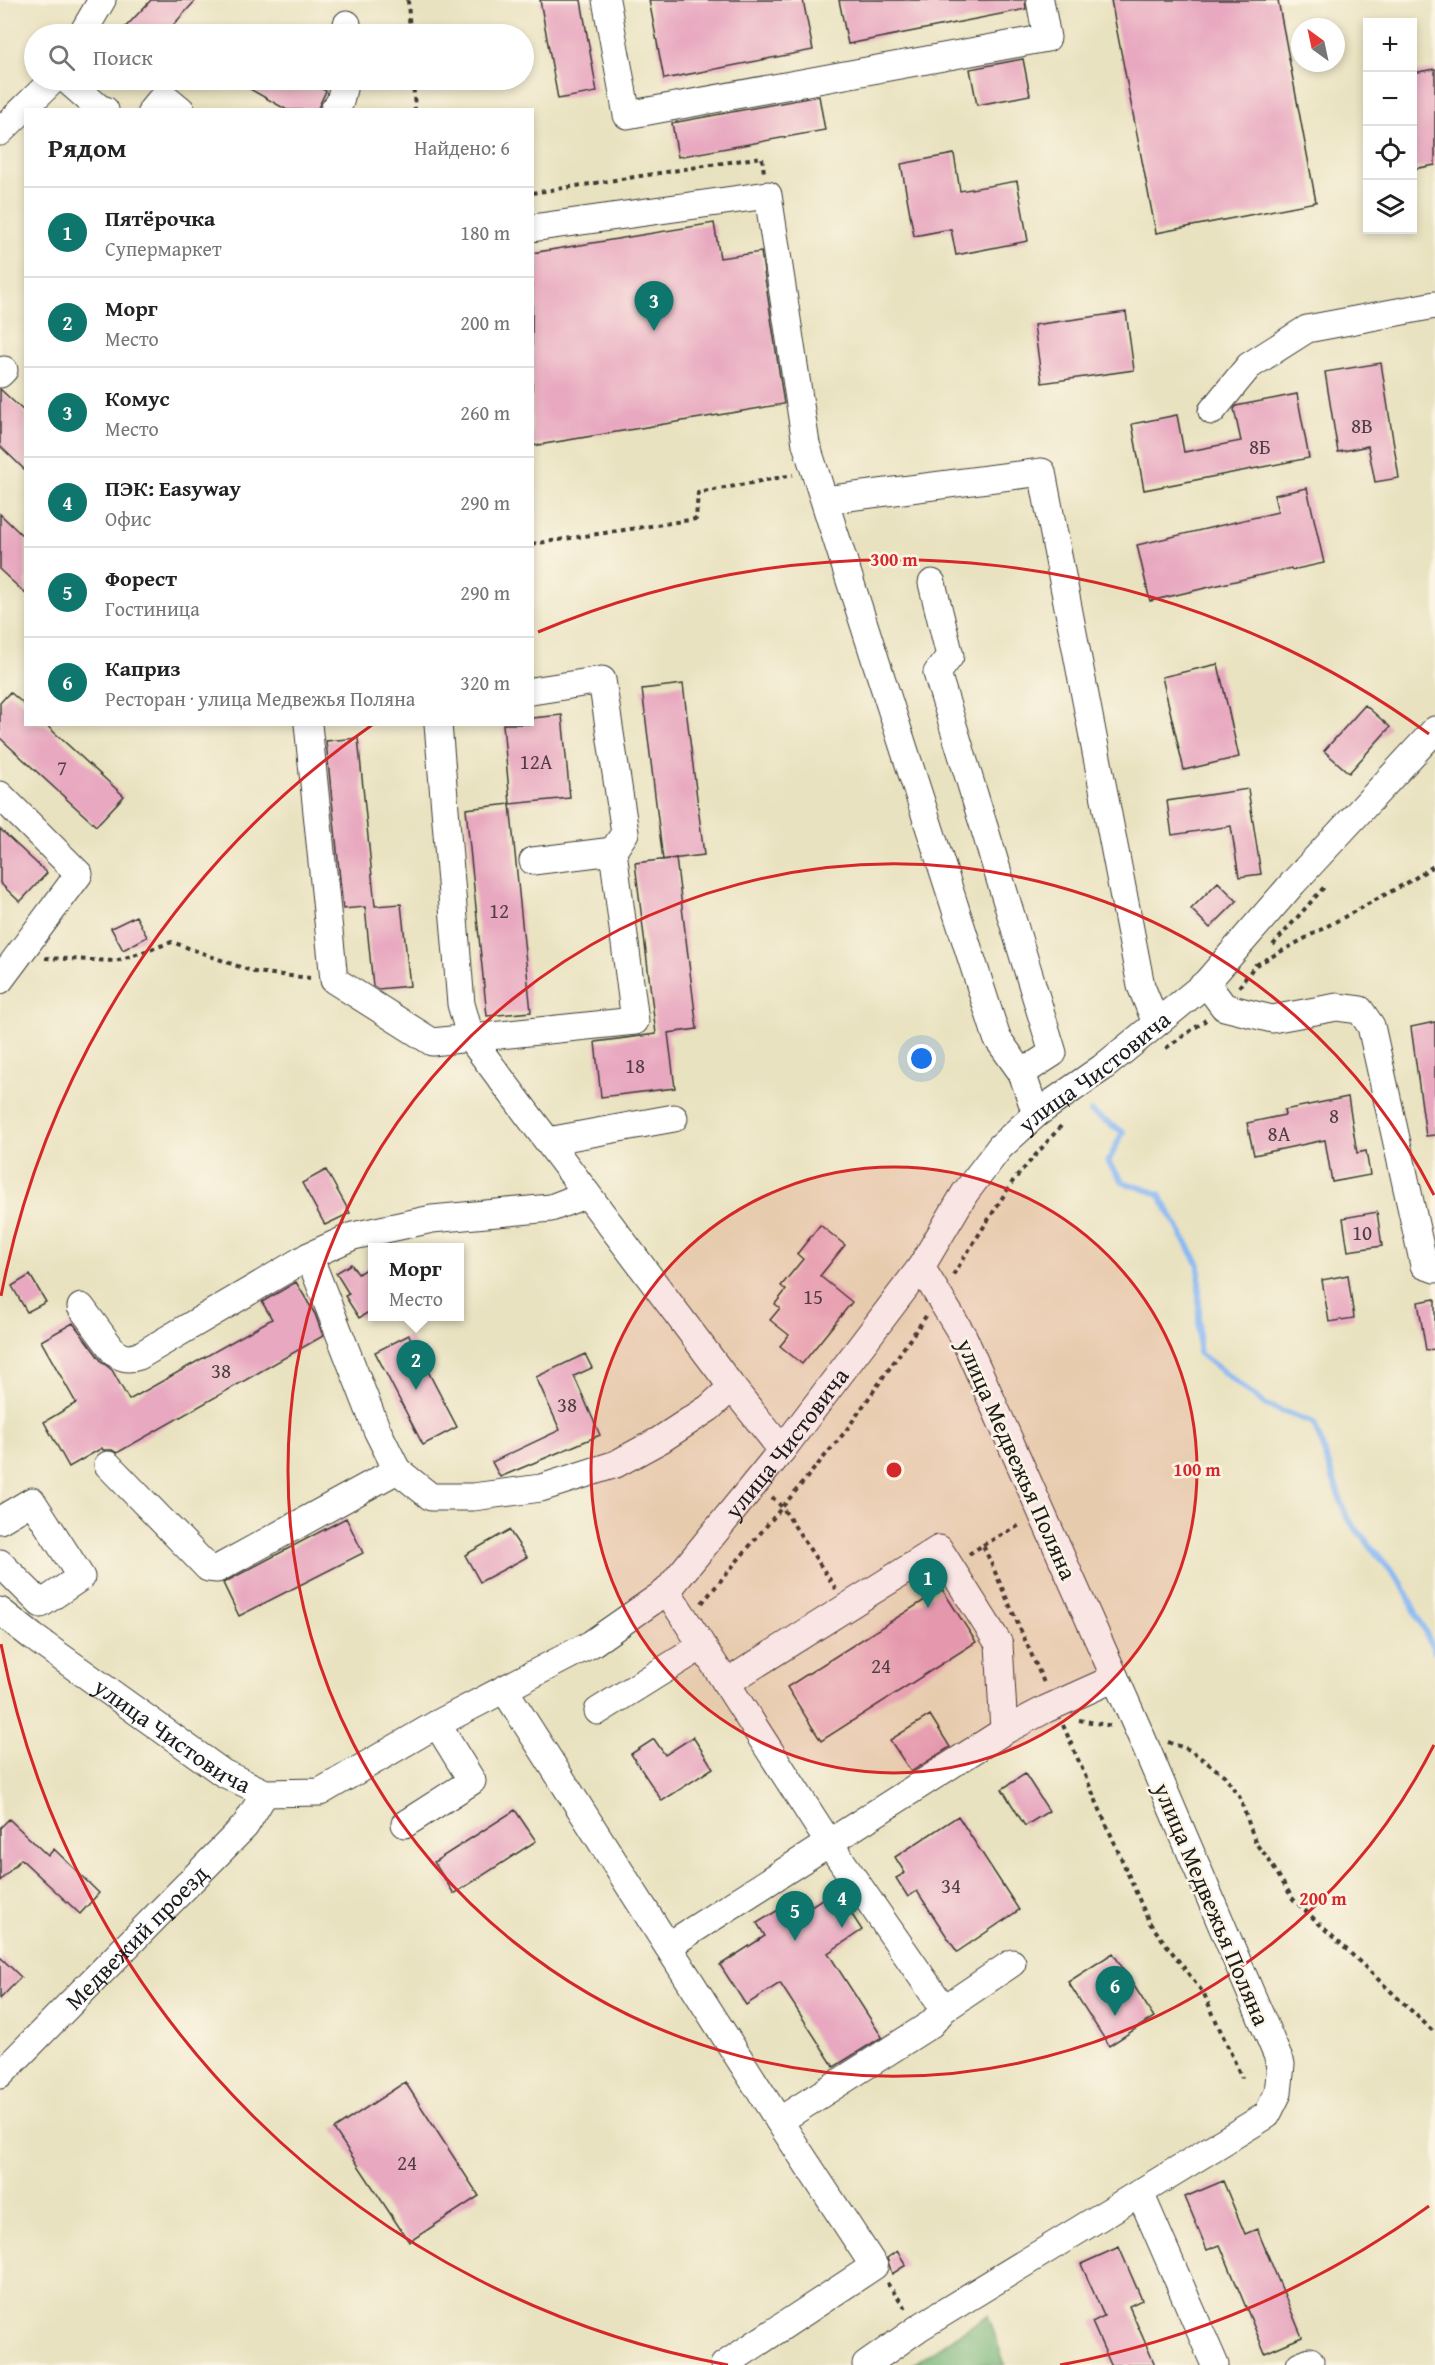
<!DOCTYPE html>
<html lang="ru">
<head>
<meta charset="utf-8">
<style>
	:root { --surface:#fff; --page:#f6f6f6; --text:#222; --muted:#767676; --line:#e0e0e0; --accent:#0f766e }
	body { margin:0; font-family:"Gentium Book Plus",serif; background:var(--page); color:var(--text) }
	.controls { position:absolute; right:18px; top:18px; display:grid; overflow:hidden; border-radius:0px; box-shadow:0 3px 9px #0003 }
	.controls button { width:54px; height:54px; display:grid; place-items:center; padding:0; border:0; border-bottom:2px solid var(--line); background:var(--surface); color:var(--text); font:30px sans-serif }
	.compass { position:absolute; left:1291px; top:18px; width:54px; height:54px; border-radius:50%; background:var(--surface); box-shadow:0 3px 9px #0003; rotate:327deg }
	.you { position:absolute; left:922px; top:1059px; width:21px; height:21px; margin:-15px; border:4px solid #fff; border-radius:50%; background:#1a73e8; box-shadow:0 0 0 9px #1a73e833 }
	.badge { display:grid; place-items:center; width:39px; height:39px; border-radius:50%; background:var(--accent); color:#fff; font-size:20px; font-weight:700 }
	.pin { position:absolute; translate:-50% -50px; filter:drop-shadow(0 2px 3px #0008) }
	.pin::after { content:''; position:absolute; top:32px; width:21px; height:18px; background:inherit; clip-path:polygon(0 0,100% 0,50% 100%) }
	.popup { position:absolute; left:368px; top:1243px; width:96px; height:78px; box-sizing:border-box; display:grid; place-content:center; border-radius:0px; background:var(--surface); filter:drop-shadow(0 2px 4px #0005); font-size:20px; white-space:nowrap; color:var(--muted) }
	.popup b { font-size:22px; color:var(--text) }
	.popup::after { content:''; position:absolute; left:50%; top:100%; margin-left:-12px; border:12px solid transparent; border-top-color:var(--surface) }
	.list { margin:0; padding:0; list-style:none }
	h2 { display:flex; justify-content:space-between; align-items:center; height:78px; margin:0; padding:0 24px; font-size:26px }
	h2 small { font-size:20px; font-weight:400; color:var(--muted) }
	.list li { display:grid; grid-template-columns:39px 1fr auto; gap:18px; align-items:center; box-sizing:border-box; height:90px; padding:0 24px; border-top:2px solid var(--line) }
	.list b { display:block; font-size:22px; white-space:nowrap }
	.list p { margin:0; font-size:20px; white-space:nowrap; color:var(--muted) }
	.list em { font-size:20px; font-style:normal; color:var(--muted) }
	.icon { flex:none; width:33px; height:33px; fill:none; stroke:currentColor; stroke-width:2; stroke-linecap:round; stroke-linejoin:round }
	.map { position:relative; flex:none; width:1435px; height:2365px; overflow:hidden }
	.search { position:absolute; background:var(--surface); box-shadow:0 3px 9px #0003; left:24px; top:24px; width:510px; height:66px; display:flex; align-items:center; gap:15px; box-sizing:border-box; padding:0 21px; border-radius:33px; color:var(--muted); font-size:22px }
	.panel { position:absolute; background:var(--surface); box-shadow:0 3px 9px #0003; left:24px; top:108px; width:510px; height:618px; border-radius:0px }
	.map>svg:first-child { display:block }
</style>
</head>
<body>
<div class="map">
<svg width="1435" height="2365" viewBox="0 0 1435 2365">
	<rect width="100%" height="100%" fill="#fcf5e5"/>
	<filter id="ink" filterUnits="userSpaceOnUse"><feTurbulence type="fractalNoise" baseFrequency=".0167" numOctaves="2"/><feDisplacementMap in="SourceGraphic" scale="12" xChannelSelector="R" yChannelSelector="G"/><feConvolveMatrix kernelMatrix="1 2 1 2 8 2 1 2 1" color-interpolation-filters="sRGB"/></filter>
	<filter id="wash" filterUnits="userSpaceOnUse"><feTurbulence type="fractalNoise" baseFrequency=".008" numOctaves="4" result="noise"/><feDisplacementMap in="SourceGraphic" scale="24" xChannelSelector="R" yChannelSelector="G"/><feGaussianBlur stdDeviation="1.35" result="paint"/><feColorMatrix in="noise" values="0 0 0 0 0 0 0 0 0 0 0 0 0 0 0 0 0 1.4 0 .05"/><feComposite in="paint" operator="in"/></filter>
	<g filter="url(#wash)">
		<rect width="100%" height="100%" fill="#e9e2c0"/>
		<path fill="#73b274" stroke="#486748" stroke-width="1.5" d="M988 2315 1005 2365H912Z"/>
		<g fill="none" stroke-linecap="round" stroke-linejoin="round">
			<path stroke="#88b8f3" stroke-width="6" d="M1091 1112 1123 1132 1108 1162 1123 1182 1159 1194 1199 1265V1353L1266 1405 1314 1423 1347 1518 1402 1584 1435 1652"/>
		</g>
		<g id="blocks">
			<path fill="#e8a8c0" d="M151 0H196L165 34H119Z
				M540 0H581L597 92 558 99Z
				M649 0H803L813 50 664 79Z
				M839 0H1025L1026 9 848 44Z
				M1111 0H1278L1316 202 1156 233Z
				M1023 59 1030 95 977 105 970 69Z
				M1435 69V165L1413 169V73Z
				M234 80H305L326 91 317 110H287Z
				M819 96 825 130 678 157 672 123Z
				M954 154 960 191 1017 181 1028 241 956 255 951 229 914 236 901 164Z
				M714 223 720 258 761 252 784 404 532 446V253Z
				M1126 312 1134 370 1042 383 1034 325Z
				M1381 363 1399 478 1375 482 1368 446 1338 452 1325 372Z
				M0 389 26 413V471L0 446Z
				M1297 394 1309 458 1144 490 1132 424 1177 415 1184 452 1241 441 1234 409 1236 406Z
				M1307 488 1324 563 1292 570 1291 568 1150 601 1137 545 1278 512 1274 495Z
				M0 514 26 539V594L0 570Z
				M1218 664 1239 757 1184 770 1162 677Z
				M683 684 704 855 663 860 642 689Z
				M10 692 26 706V724H45L124 796 96 826 0 738V703Z
				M1365 705 1390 727 1349 773 1324 751Z
				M562 715 570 798 510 804 503 724H532V718Z
				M358 738 375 906 401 904 410 986 378 989 373 986 365 907 343 909 326 741Z
				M1248 789 1261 874 1239 877 1231 826 1172 835 1167 801Z
				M510 804 531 1012 487 1016 466 809Z
				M0 829 47 873 20 902 0 883Z
				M676 858 697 1029 668 1033 675 1088 601 1097 595 1042 656 1034 635 863Z
				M1218 882 1237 901 1210 928 1191 909Z
				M136 916 147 937 123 950 111 928Z
				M1435 1022V1135L1426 1136 1411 1027Z
				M1348 1097 1357 1153 1366 1151 1370 1175 1332 1182 1325 1140 1254 1155 1247 1123 1285 1115 1284 1110Z
				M326 1170 350 1213 325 1225 302 1183Z
				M1377 1212 1382 1246 1348 1251 1343 1218Z
				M820 1225 845 1245 820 1276 852 1302 802 1364 780 1346 789 1335 770 1320 780 1308 775 1304 786 1290 781 1286 803 1259 797 1254Z
				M351 1264 358 1274 372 1265V1310L359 1318 345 1296 349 1294 336 1273Z
				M30 1275 46 1302 27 1312 12 1286Z
				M1348 1275 1354 1318 1329 1322 1322 1280Z
				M296 1282 315 1314 323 1336 117 1453 112 1450H103L102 1448 69 1467 44 1422 76 1403 41 1341 73 1323 102 1362 112 1370 129 1400 272 1319 262 1302Z
				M1435 1299V1349L1426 1350 1418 1302Z
				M409 1335 457 1427 423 1445 375 1352Z
				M585 1354 592 1368 574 1376 600 1435 500 1477 492 1462 560 1430 536 1377Z
				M346 1518 363 1553 239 1616 223 1583Z
				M509 1530 527 1557 480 1582 465 1555Z
				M942 1589 976 1642 821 1741 787 1687Z
				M930 1715 950 1747 911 1772 890 1740Z
				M693 1737 713 1768 662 1801 631 1754 654 1739 665 1755Z
				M1025 1774 1049 1811 1025 1826 1002 1789Z
				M515 1810 536 1841 454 1894 434 1862Z
				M958 1816 1019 1910 957 1952 917 1891 908 1897 896 1878 905 1873 895 1857Z
				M9 1819 48 1856 54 1849 99 1893 80 1914 21 1859 0 1881V1828Z
				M836 1890 862 1930 828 1953 882 2037 834 2067 780 1983 746 2005 720 1965 765 1936 757 1923 783 1907 791 1919Z
				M1113 1953 1154 2017 1109 2046 1068 1982Z
				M0 1957 21 1977 0 1999Z
				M405 2082 479 2196 409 2242 334 2129Z
				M1223 2181 1245 2234 1257 2229 1302 2337 1265 2353 1220 2245 1207 2250 1185 2197Z
				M1119 2247 1142 2300 1129 2306 1155 2365H1111L1092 2322 1104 2316 1081 2264Z
				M897 2251 906 2265 892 2274 887 2258Z"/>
		</g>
	</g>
	<g filter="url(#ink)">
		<use href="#blocks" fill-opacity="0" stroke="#3b3a35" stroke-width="1.5"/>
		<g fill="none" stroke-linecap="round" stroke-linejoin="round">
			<defs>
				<g id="minor">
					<path d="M606 0 627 115 1047 38 1040 0"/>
					<path d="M347 24 348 34"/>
					<path d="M82 34 102 0"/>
					<path d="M67 80 99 108 105 110"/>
					<path d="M152 110 164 96 181 110"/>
					<path d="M334 110 340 102 345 80"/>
					<path d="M0 132 53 80"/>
					<path d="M532 228 768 195 806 444 997 1038 1022 1073 1036 1114"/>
					<path d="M0 374 4 370"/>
					<path d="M1212 411 1249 366 1307 329 1435 305"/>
					<path d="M825 500 1042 472 1141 986 1156 1023"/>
					<path d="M932 583 950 656 937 673 1053 1053 1022 1073"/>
					<path d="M308 724 334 980 432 1042 635 1021 613 851 625 833 602 680 532 691"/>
					<path d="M438 724 461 1004 471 1039 732 1387 782 1450"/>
					<path d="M0 795 79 874 0 980"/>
					<path d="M533 861 613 851"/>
					<path d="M1206 983 1224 1007 1272 1019 1337 1007 1360 1010 1371 1026 1424 1265 1435 1269"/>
					<path d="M548 1141 674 1118"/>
					<path d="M309 1256 377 1430 397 1470 431 1497H473L541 1488 616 1464 660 1440 709 1408 732 1387"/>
					<path d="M81 1307 115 1353C124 1359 129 1359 139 1356L309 1256 353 1236 432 1219 551 1208 587 1194"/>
					<path d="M108 1465 208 1568 217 1569 397 1470"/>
					<path d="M0 1520 32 1501 81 1577 41 1604 0 1563"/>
					<path d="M667 1591 829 1843 944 2009"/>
					<path id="s1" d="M0 1611 33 1637 223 1773 265 1793 320 1792 437 1724 591 1644 667 1591 782 1450 921 1267 965 1193 1000 1147 1036 1114 1102 1068 1206 983 1293 883 1435 730"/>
					<path d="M726 1683 939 1549 999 1644 1004 1731"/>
					<path d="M504 1689 779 2121 874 2266 724 2365"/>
					<path d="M598 1711 702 1646"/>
					<path d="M405 1824 472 1781 437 1724"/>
					<path d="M668 1946 1004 1731 1046 1709 1115 1678"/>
					<path id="s2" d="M0 2075 245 1826 265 1793"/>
					<path d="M779 2121 931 2024 944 2009 1012 1963"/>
					<path d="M1140 2193 1215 2365"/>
					<path d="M866 2365 920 2327 1267 2115 1278 2093 1281 2064 1141 1736 963 1336 921 1267"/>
					<path d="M1300 2365 1310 2361"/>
				</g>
			</defs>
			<use href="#minor" stroke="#3b3a35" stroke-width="29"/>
			<path stroke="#3b3a35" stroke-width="4" stroke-dasharray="4.5 4.5" stroke-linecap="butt" d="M408 0 410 34
				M413 80 415 110
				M532 193 762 157 764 173
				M532 544 696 519 698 493 793 475
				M1273 945 1325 886
				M45 958 116 961 172 942 254 972 310 978
				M1256 965 1412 880 1435 865
				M1239 987 1256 964
				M1166 1048 1206 1020
				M953 1275 1013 1181 1061 1126
				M772 1497 782 1507 836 1589
				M983 1545 1022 1524
				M969 1554 983 1545 1045 1685
				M702 1603 845 1432 926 1316
				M1079 1720 1113 1726
				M1063 1725 1149 1922 1204 1994 1242 2078
				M1168 1742 1190 1750 1225 1776 1240 1798 1256 1844 1267 1857 1293 1899 1435 2033
				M887 2283 908 2311"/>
			<use href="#minor" stroke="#fff" stroke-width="27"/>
		</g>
	</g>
	<circle cx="894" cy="1470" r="303" fill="#d62828" fill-opacity=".12"/>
	<g fill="none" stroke="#d62828" stroke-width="3">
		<circle cx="894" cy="1470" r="303"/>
		<path d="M1434 1745A606 606 0 1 1 1434 1195"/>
		<path d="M1429 2206A910 910 0 0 1 1060 2365M728 2365A910 910 0 0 1 1 1644M1 1296A910 910 0 0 1 372 725M538 632A910 910 0 0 1 1429 734"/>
	</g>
	<g text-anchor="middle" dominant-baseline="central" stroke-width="5" stroke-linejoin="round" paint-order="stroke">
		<g font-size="21" fill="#4f3f45">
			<text x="1362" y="425">8В</text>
			<text x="1260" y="446">8Б</text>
			<text x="536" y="761">12А</text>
			<text x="62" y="767">7</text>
			<text x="499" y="910">12</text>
			<text x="635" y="1065">18</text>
			<text x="1334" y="1115">8</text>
			<text x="1279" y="1133">8А</text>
			<text x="1362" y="1232">10</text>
			<text x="813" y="1296">15</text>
			<text x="221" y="1370">38</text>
			<text x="567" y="1404">38</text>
			<text x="881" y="1665">24</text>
			<text x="951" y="1885">34</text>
			<text x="407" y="2162">24</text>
		</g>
		<g font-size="24" fill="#1c1c1c" stroke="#fcf5e5">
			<text stroke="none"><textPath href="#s1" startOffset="1455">улица Чистовича</textPath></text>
			<text stroke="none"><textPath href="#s1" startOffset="969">улица Чистовича</textPath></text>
			<text transform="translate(1017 1459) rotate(66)">улица Медвежья Поляна</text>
			<text stroke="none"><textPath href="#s1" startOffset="213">улица Чистовича</textPath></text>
			<text transform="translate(1212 1904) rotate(67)">улица Медвежья Поляна</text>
			<text stroke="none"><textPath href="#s2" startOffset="194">Медвежий проезд</textPath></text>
		</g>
	</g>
	<circle cx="894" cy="1470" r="9" fill="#d62828" stroke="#fcf5e5" stroke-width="3"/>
	<g font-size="18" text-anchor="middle" font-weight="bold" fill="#d62828" stroke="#fcf5e5" stroke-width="5" stroke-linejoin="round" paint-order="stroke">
		<text x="894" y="566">300 m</text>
		<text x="1197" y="1476">100 m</text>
		<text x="1323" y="1905">200 m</text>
	</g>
</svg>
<div class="controls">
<button>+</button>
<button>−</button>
<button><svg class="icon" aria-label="locate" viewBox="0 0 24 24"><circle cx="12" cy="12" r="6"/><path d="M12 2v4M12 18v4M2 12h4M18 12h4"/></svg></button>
<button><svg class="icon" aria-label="layers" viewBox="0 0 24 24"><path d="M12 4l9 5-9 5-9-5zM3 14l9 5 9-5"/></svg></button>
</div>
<svg class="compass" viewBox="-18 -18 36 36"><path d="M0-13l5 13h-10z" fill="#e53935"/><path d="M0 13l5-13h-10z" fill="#767676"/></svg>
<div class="you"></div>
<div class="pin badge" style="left:928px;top:1608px">1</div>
<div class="pin badge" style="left:416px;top:1390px">2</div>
<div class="popup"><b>Морг</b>Место</div>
<div class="pin badge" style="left:654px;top:331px">3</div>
<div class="pin badge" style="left:842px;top:1928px">4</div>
<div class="pin badge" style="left:795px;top:1941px">5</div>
<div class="pin badge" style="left:1115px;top:2016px">6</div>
<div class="search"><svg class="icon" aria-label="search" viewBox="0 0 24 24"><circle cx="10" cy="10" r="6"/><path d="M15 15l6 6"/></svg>Поиск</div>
<section class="panel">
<h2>Рядом<small>Найдено: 6</small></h2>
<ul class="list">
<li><span class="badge">1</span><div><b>Пятёрочка</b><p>Супермаркет</p></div><em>180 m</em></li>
<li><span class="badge">2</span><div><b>Морг</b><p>Место</p></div><em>200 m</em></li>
<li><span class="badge">3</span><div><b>Комус</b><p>Место</p></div><em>260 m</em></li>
<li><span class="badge">4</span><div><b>ПЭК: Easyway</b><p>Офис</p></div><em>290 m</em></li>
<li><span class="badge">5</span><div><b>Форест</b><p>Гостиница</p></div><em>290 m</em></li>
<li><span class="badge">6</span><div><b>Каприз</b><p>Ресторан · улица Медвежья Поляна</p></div><em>320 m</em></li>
</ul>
</section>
</div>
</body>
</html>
